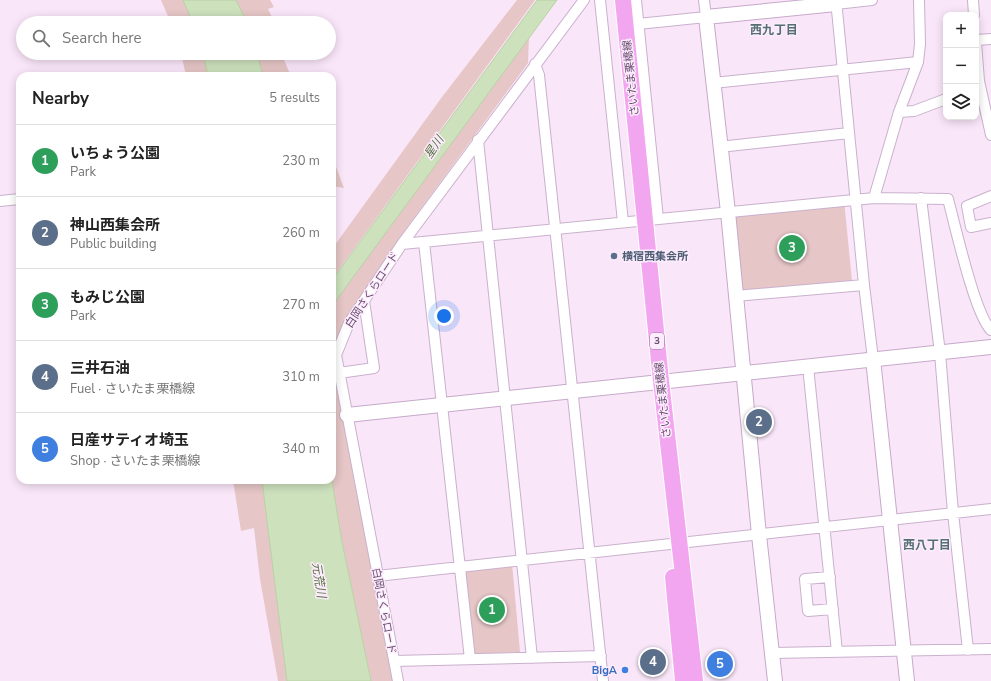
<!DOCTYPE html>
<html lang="en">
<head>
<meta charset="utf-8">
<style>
	:root { --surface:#fff; --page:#f6f6f6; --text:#222; --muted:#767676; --line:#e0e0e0; --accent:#a958d7 }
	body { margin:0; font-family:"Nunito Sans","Noto Sans JP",sans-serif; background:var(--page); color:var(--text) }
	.controls { position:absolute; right:12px; top:12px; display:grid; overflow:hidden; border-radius:8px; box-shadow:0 2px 10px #0003 }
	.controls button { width:36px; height:36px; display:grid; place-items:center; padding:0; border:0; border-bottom:1px solid var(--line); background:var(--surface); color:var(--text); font:20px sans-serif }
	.you { position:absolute; left:444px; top:316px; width:14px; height:14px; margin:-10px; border:3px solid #fff; border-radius:50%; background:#1a73e8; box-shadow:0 0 0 6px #1a73e833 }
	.badge { display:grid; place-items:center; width:26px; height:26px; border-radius:50%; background:var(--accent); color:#fff; font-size:13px; font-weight:700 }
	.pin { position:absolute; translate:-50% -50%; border:2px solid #fff; box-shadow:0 1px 4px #0006 }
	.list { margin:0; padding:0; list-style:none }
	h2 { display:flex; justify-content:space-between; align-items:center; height:52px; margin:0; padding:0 16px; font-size:17px }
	h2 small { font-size:13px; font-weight:400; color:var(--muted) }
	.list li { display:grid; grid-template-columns:26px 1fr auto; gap:12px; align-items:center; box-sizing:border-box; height:72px; padding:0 16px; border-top:1px solid var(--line) }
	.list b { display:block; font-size:15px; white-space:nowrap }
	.list p { margin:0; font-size:13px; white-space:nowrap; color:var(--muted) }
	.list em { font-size:13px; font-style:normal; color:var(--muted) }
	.icon { flex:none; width:22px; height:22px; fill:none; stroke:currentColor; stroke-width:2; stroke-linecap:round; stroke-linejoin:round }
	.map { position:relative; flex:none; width:991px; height:681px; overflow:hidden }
	.search { position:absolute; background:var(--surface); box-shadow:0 2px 10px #0003; left:16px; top:16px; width:320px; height:44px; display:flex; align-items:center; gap:10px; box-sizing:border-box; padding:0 14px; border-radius:22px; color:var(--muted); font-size:15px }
	.panel { position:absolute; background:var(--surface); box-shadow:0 2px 10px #0003; left:16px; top:72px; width:320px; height:412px; border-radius:12px }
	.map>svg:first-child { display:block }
</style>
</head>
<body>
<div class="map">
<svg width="991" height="681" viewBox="0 0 991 681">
	<rect width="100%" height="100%" fill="#fae6f9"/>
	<path fill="#e6c6c6" d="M161 0H183L193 23H171Z
		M236 0H270L274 7 268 9 275 23H247Z
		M517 0H535L332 279V249L442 97Z
		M529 37 528 63 403 233 347 318 332 355V305Z
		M181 53H203L208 76H186Z
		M257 53H281L291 76H263Z
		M332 156 344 188 332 186Z
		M844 200 852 281 741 291 730 216Z
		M332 357 393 681H371L341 537 332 480Z
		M233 480H262L287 681H278L260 579 254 528 241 531Z
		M512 563 520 652 473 654 465 568Z"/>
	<path fill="#cde1bd" stroke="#b8d2a4" d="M183 0H236L247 23H193Z
		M537 0H557L332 306V280Z
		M203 53H257L263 76H208Z
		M262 480H332L341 537 371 681H287Z"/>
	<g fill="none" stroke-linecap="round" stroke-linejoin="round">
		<defs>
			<path id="street" d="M600 0 623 222
				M636 0 658 219
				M836 0 864 285 873 359
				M973 0 974 15
				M836 4 872 0
				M638 24 706 17 704 0
				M976 40 991 39
				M976 43 979 81 976 83
				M535 64 539 75 603 681
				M979 81 991 135
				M713 83 918 62
				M899 112 914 111 946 99
				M478 140 532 658
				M719 147 849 133
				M991 196 967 206 971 227 991 223
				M874 198 899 112 918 62 920 44 919 0
				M921 198 940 353 953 513 968 650
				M0 201 20 199
				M424 242 470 659
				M402 244 874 198 948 199C955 225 975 315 991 330
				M735 296 864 285
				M808 366 837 652
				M339 373 374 368 364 301
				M377 576 991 509
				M830 577 805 579 808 611 833 609
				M772 653 991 649
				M394 661 601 656
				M398 681 336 355 349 323 402 244 584 0"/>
			<path id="secondary" d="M873 359 907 681
				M347 415 991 347
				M775 681 759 535 728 212 706 17 836 4"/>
			<path id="primary" d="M623 0 661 381 695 681
				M673 577 683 681"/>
		</defs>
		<use href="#street" stroke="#c9b1cd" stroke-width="12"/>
		<use href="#secondary" stroke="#c6a9ca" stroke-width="16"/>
		<use href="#primary" stroke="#fff" stroke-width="18"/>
		<use href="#street" stroke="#fff" stroke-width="10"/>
		<use href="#secondary" stroke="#fff" stroke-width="14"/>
		<use href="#primary" stroke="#f2a6ef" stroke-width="16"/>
	</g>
	<circle fill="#5c6f8a" stroke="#fdecfd" stroke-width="1.5" cx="614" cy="256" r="4"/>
	<circle fill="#3f7fe0" stroke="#fdecfd" stroke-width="1.5" cx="625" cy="670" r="4"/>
	<g text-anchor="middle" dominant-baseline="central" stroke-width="3" stroke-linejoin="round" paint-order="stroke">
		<rect fill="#fdecfd" stroke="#957d9a" stroke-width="1" x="650" y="333" width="14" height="16" rx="3"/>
		<g font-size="10" font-weight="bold" fill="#684e70">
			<text x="657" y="341">3</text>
		</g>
		<g font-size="11" fill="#684e70" stroke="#fdecfd">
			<text transform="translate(631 78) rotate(-96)">さいたま栗橋線</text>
			<text transform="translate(372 290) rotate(-57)">白岡さくらロード</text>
			<text transform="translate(663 400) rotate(-96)">さいたま栗橋線</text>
			<text transform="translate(384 611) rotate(79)">白岡さくらロード</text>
		</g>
		<g font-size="11" font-weight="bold" fill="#4e5e75" stroke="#fdecfd" text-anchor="start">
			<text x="622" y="256">横宿西集会所</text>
		</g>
		<g font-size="11" font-weight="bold" fill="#366cbe" stroke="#fdecfd" text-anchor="end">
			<text x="617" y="670">BigA</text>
		</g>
		<g font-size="12" font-weight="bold" fill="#547072" stroke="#fdecfd">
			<text x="774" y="30">西九丁目</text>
			<text x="927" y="545">西八丁目</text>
		</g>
		<g font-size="12" font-style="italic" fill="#587443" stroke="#fdecfd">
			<text transform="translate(434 147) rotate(-56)">星川</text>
			<text transform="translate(319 580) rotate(81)">元荒川</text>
		</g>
	</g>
</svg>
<div class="controls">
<button>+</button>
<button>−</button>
<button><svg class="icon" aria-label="layers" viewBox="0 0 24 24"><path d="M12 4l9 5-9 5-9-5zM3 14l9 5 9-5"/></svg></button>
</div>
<div class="you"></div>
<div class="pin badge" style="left:492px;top:610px;background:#2e9e5b">1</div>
<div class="pin badge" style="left:759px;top:422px;background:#5c6f8a">2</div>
<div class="pin badge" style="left:792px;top:248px;background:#2e9e5b">3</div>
<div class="pin badge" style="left:653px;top:662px;background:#5c6f8a">4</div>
<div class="pin badge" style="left:720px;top:664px;background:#3f7fe0">5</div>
<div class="search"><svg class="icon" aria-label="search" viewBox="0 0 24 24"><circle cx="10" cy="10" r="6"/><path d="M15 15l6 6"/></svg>Search here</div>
<section class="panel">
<h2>Nearby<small>5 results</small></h2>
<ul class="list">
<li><span class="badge" style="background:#2e9e5b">1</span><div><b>いちょう公園</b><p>Park</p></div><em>230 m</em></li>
<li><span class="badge" style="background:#5c6f8a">2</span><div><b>神山西集会所</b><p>Public building</p></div><em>260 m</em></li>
<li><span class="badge" style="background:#2e9e5b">3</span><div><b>もみじ公園</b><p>Park</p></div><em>270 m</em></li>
<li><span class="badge" style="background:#5c6f8a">4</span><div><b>三井石油</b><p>Fuel · さいたま栗橋線</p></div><em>310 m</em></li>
<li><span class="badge" style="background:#3f7fe0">5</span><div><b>日産サティオ埼玉</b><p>Shop · さいたま栗橋線</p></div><em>340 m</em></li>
</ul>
</section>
</div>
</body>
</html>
